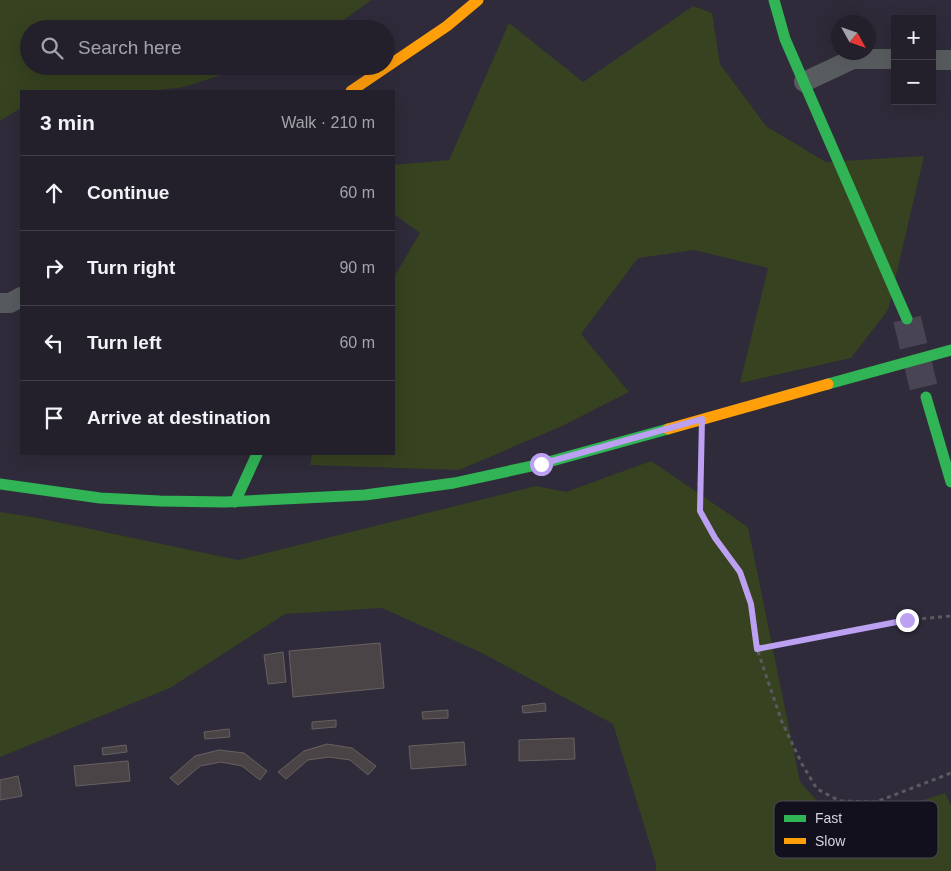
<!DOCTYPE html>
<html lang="en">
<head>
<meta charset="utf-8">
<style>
	:root { --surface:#23202c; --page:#2b2834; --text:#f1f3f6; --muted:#a3a3a9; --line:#403e48 }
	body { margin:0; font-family:Helvetica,sans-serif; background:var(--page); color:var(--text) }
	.controls { position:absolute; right:15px; top:15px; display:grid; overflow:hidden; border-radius:0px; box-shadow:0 5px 20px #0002 }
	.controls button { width:45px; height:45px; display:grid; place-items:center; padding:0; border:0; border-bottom:1px solid var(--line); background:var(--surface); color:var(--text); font:25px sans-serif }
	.compass { position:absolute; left:831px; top:15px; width:45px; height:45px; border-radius:50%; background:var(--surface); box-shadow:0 5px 20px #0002; rotate:130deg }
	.stop { position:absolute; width:15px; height:15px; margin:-11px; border:4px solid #bca0f2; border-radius:50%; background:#fff }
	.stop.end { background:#bca0f2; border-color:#fff; box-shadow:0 1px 5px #0008 }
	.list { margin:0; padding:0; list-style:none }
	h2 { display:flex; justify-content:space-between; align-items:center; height:65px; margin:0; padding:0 20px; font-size:21px }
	h2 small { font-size:16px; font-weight:400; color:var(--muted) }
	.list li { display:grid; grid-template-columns:32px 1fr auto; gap:15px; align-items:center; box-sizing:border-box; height:75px; padding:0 20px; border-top:1px solid var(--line) }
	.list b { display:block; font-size:19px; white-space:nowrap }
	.list em { font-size:16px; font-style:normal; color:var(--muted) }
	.icon { flex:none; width:28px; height:28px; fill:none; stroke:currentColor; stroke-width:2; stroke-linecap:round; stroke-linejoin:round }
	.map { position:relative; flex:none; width:951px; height:871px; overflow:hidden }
	.search { position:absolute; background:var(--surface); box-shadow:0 5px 20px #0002; left:20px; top:20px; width:375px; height:55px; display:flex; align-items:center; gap:12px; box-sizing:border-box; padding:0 18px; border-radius:28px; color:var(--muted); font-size:19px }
	.panel { position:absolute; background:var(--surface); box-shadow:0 5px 20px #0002; left:20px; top:90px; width:375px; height:365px; border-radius:0px }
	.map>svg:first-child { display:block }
</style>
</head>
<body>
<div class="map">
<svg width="951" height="871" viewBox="0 0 951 871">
	<rect width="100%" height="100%" fill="#2f2b3a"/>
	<path fill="#364220" d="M0 0H371L332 29H29V66H249L184 87 149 91H21V108L0 121Z
		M693 6 712 13 720 64 766 126 826 162 924 156 888 310 851 358 740 383 768 268 694 250 638 258 581 334 629 392 562 426 459 470 310 465 312 454H394V277L420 233 394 214V165L449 160 509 23 583 82Z
		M651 461 748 527 800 782 833 818 860 821 945 793 951 806V871H656V864L613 724 482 653 382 608 285 614 170 688 0 757V512L38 518 238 560 536 486 566 492Z"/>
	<path fill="#4a4446" stroke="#686162" d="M380 643 384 688 293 697 289 651Z
		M283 652 286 682 268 684 264 655Z
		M545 703 546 711 523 713 522 706Z
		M448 710V718L423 719 422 712Z
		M336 720V727L312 729V722Z
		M229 729 230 737 205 739 204 732Z
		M574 738 575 759 519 761V740Z
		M464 742 466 765 411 769 409 746Z
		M327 744 352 748 376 766 368 775 350 760 329 757 308 760 286 779 278 772 304 751Z
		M126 745 127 752 103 755 102 748Z
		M219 750 244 753 267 771 260 780 242 766 221 762 200 766 178 785 170 778 195 756Z
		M128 761 130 781 76 786 74 766Z
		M18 776 22 796 0 800V780Z"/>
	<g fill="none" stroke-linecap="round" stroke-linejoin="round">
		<path stroke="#484453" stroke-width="28" stroke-dasharray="28 14" stroke-linecap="butt" d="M907 319 926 397"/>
		<path stroke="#5a5b60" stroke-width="3" stroke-dasharray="4 4" stroke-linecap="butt" d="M702 442 699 482 700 511 715 537 740 572 751 604 757 649 782 722 802 764 817 789 840 801 876 802 951 773
			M757 649 907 620 951 616"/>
		<path stroke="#585c5e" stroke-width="20" d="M932 60H951
			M804 82 853 59H895
			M0 303H10L21 297"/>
		<path stroke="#30b455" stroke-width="11" d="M774 0 785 39 907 319
			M828 384 951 350
			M926 397 951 482
			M0 484 100 498 160 501 225 502 365 495 454 483 541 464 668 429
			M235 502 257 454"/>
		<path stroke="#ff9f0a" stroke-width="11" d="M351 91 447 26 478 0
			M668 429 828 384"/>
	</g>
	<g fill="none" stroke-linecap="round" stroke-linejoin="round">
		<path stroke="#bca0f2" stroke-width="6" d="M541 464 702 419 700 511 715 538 740 572 751 604 757 649 907 620"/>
	</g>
	<rect x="774" y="801" width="164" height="57" rx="8" fill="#13101d" stroke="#4d4a58" stroke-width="1"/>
	<rect x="784" y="815" width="22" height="7" fill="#30b455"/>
	<rect x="784" y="838" width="22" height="6" fill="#ff9f0a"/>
	<g font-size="14" fill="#d5d1e3">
		<text x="815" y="823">Fast</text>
		<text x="815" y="846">Slow</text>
	</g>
</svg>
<div class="controls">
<button>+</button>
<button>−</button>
</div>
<svg class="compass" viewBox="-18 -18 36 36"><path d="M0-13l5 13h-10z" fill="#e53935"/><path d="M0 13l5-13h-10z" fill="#a3a3a9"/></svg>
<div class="stop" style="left:541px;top:464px"></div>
<div class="stop end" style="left:907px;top:620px"></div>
<div class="search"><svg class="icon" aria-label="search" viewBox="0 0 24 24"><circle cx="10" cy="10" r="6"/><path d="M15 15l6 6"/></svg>Search here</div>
<section class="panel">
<h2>3 min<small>Walk · 210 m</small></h2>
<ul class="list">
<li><svg class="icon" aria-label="ahead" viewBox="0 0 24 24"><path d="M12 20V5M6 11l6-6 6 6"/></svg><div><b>Continue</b></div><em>60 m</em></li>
<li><svg class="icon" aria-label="right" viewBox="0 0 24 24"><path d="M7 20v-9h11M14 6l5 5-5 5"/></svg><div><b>Turn right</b></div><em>90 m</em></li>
<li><svg class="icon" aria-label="left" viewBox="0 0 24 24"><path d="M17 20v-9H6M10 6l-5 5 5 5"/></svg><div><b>Turn left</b></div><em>60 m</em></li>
<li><svg class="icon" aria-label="arrive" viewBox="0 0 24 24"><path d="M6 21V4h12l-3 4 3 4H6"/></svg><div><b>Arrive at destination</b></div></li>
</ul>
</section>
</div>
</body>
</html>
